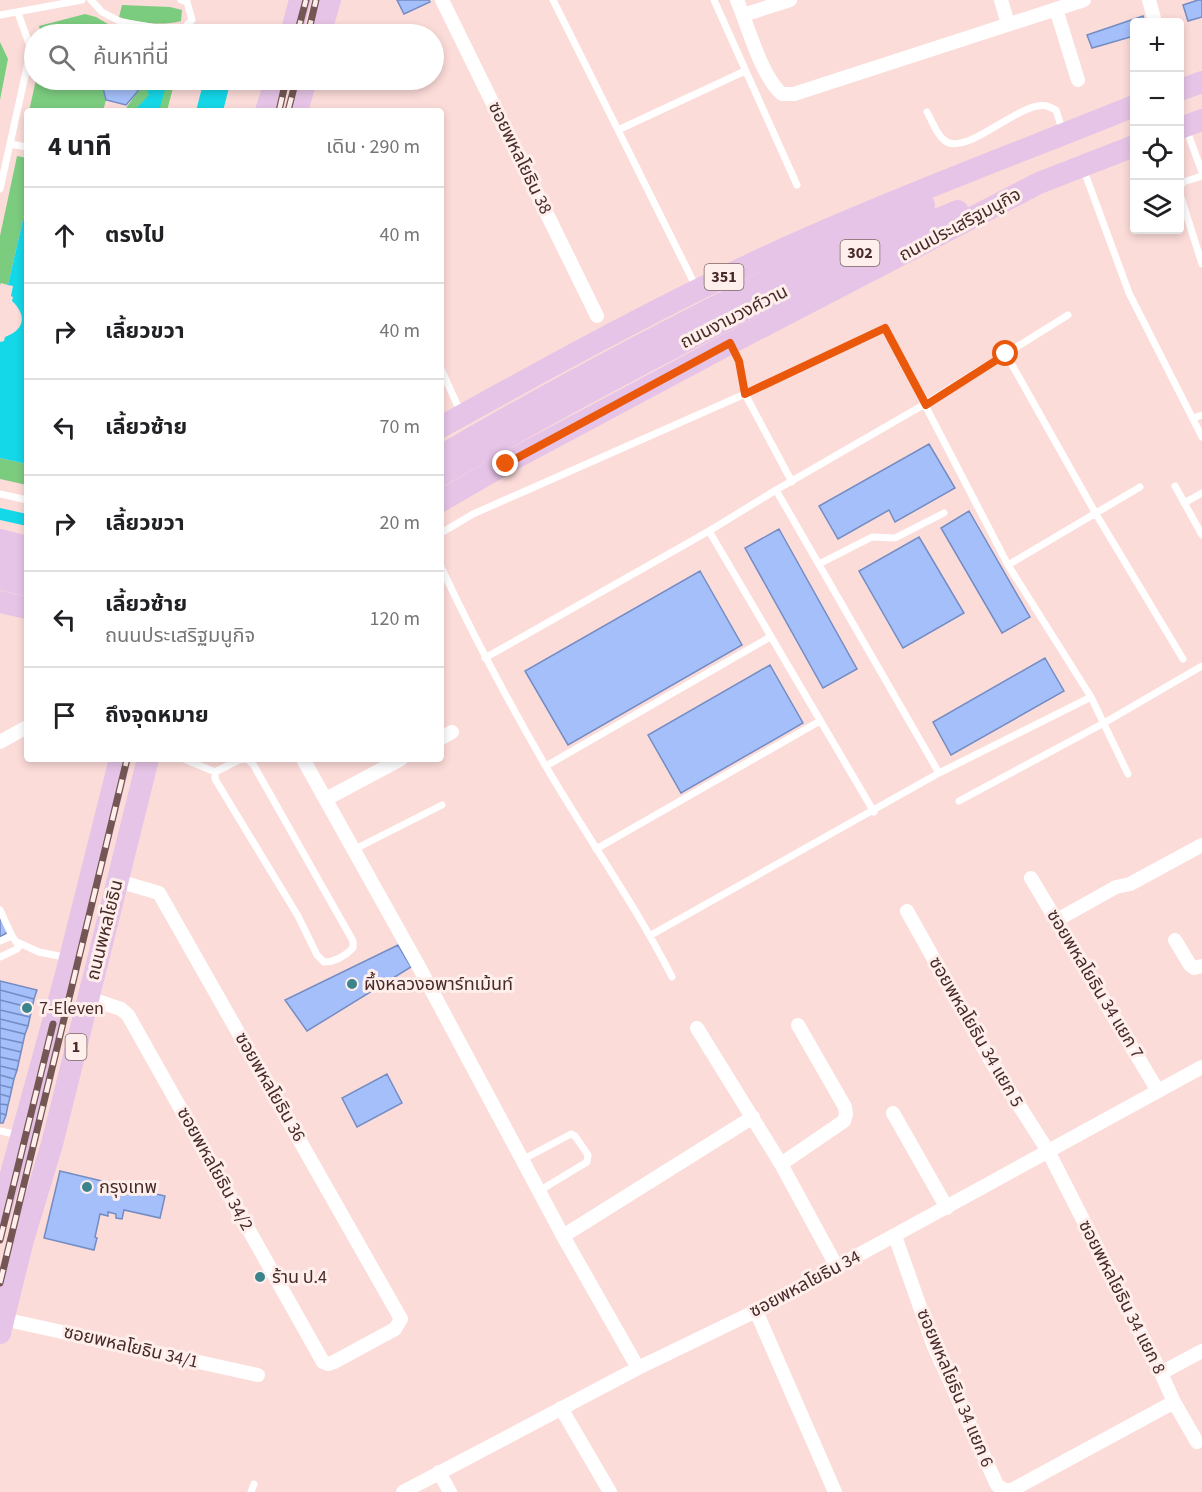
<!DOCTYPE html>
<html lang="th">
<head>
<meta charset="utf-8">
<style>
	:root { --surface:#fff; --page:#f6f6f6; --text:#202124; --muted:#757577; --line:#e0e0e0 }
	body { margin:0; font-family:"Source Sans 3","Noto Sans Thai",sans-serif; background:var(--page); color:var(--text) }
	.controls { position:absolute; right:18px; top:18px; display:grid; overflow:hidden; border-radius:6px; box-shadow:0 3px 9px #0003 }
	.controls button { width:54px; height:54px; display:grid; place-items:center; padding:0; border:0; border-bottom:2px solid var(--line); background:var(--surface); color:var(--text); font:30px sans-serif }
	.stop { position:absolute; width:18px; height:18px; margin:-14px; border:4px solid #ea580c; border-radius:50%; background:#fff }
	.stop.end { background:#ea580c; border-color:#fff; box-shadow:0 2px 6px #0008 }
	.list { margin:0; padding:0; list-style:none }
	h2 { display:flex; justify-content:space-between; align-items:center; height:78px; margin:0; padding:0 24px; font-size:26px }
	h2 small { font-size:20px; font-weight:400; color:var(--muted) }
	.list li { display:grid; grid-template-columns:39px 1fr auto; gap:18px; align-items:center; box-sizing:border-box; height:96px; padding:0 24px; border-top:2px solid var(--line) }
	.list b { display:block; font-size:22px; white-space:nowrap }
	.list p { margin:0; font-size:20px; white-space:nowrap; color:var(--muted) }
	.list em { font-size:20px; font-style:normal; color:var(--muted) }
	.icon { flex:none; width:33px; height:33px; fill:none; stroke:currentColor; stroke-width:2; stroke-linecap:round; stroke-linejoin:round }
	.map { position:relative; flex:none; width:1202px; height:1492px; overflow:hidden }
	.search { position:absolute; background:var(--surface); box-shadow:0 3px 9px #0003; left:24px; top:24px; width:420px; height:66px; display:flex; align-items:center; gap:15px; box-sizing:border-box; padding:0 21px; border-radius:33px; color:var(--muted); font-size:22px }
	.panel { position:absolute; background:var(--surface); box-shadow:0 3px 9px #0003; left:24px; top:108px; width:420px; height:654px; border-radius:6px }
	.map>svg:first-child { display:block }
</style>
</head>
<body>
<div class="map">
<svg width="1202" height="1492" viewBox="0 0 1202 1492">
	<rect width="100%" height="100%" fill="#fcdcd9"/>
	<path fill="#7ccc80" d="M122 5 170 7 182 10 181 21C161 26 139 23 119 17Z
		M85 14 96 17 113 27 148 34H41L39 26Z
		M0 42 8 59 0 100Z
		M36 80H105L102 84 106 100 103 111H29Z
		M135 80H175L167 111H124L138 91Z
		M17 156 27 158V202L8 285 1 283 0 285V236Z
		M0 458 27 464V485L0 479Z"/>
	<path fill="#14d7e8" d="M143 80H168L160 107 161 111H134L149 95Z
		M204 80H231L223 111H196Z
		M27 202V464L0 458V342L4 341 5 337C25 330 27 315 12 301L13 297 11 296 13 286 8 285Z
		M0 508 27 514V526L0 520Z"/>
	<path fill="#a4bffa" stroke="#738cc4" stroke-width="1.5" d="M397 0H429L430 2 404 14Z
		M1198 0H1202V17L1188 21 1183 5Z
		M1143 16 1145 22H1134V36L1092 48 1087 35Z
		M105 80H135L138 91 126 105 106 100 102 84Z
		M929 444 955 488 895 522 889 510 838 539 819 506Z
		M969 511 1030 617 1002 633 941 528Z
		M779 529 857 669 823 688 745 548Z
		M919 537 964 613 903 648 859 571Z
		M700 571 742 645 568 745 525 671Z
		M1045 658 1064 691 951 755 933 722Z
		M770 665 803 723 681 793 648 735Z
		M0 916 8 932 0 937Z
		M398 945 411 967 307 1031 285 1000Z
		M0 981 37 990 34 999 0 990Z
		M0 990 34 999 32 1008 0 1000Z
		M0 1000 32 1008 30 1017 0 1010Z
		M0 1010 30 1017 28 1026 0 1019Z
		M0 1019 28 1026 25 1034 0 1028Z
		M0 1028 25 1034 23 1043 0 1038Z
		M0 1038 23 1043 21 1052 0 1047Z
		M0 1047 21 1052 19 1061 0 1057Z
		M0 1057 19 1061 17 1070 0 1066Z
		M0 1066 17 1070 14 1079 0 1075Z
		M387 1074 402 1103 357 1127 342 1098Z
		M0 1075 14 1079 12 1088 0 1085Z
		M0 1085 12 1088 10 1097 0 1094Z
		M0 1094 10 1097 8 1105 0 1104Z
		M0 1104 8 1105 6 1115 0 1113Z
		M0 1113 6 1115 3 1123H0Z
		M60 1171 165 1196 160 1218 124 1210 122 1219 116 1218V1214L108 1212V1216L100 1214 95 1237 97 1238 94 1250 44 1238Z"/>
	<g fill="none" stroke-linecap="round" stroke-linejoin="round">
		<path stroke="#fff" stroke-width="7" d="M91 0 102 12 121 22 175 31 185 27 192 20 187 2 181 0
			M553 0 618 130
			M714 0 797 185
			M0 15 82 0
			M927 112C932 120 936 134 944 140 966 159 1019 100 1047 106 1050 107 1053 109 1056 110L1063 132
			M1186 128 1202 172
			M10 144 27 147
			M1083 168 1129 293 1202 437
			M1180 188 1183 182 1202 176
			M0 189 31 49 18 13
			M1180 194 1202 264
			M696 287 618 130 745 71
			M731 345 739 361 745 394 792 482
			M1006 354 1096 514 1183 659
			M441 369 461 413
			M1193 418 1202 415
			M1175 486 1202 535
			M776 490 939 773
			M0 494 27 500
			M1184 503 1202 493
			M709 531 874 812
			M441 533 473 514 745 394 885 328 1008 565 1091 697 939 773 651 935
			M819 564 872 537 895 538 944 513
			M1008 565 1140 487
			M441 567C473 635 508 701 545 765 587 837 635 904 672 977
			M485 658 709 531 776 490 925 404 1068 315
			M1091 697 1128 774
			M184 759 215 772 239 760 246 759
			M546 766 770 637
			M215 772V779L298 916 317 955 324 962C336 962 345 956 353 948V941L253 764 247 759
			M959 801 1104 723 1202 666
			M596 849 820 721
			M353 850 442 805
			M0 910 12 936
			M0 941 12 936 19 946 17 949 0 957
			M17 942 39 952 59 956
			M0 1131 14 1134
			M522 1160 571 1134 575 1136 588 1155 587 1162 539 1191
			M251 1492 254 1484"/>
		<path stroke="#fff" stroke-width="14" d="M442 0 597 316
			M737 0C748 26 761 76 782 94H794L1084 0
			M1001 0 1008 24
			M1149 0 1155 22
			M1056 9 1078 80
			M743 15 790 0
			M441 738 452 732
			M0 742 27 727
			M303 759 418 965 563 1236 638 1368
			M326 799 401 759
			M1031 878 1158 1091
			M907 911 992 1063 1048 1151 1161 1373 1174 1402 1197 1442
			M1057 920 1116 887 1130 884 1202 845
			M1175 940 1190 965 1194 968 1202 966
			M88 998 121 1009 128 1015 323 1362 328 1364 334 1362 395 1329 401 1319 159 893 118 881
			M697 1028 781 1164 837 1267
			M893 1113 947 1208
			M781 1164 844 1121 846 1114 845 1107 798 1025
			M563 1236 753 1117
			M895 1236 933 1344 997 1485 1004 1490H1012L1174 1402
			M756 1311 835 1492
			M3 1319 258 1375
			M1161 1373 1202 1351
			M561 1408 610 1492
			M439 1472 450 1492
			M403 1492 638 1368 756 1311 1202 1067"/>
		<path stroke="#e6c4e7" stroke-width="22" d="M291 34 300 0
			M320 34 330 0
			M1180 90 1202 82
			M266 111 276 80
			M297 111 306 80
			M1180 128 1202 120
			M441 427C558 362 676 297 799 242 909 193 1023 151 1134 106
			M441 456C597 364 760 282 924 205
			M441 475C542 416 644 362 748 309 817 275 886 240 958 211
			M441 501 506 463 723 347 1039 183 1134 146
			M0 540 27 547
			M0 562 27 568
			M0 579 27 585
			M0 602 27 608
			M0 1214 65 978 120 759
			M0 1333 23 1240 52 1144 148 759"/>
		<defs>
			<path id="rail" d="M297 34 306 0
				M308 34 316 0
				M279 111 286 80
				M288 111 296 80
				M0 1240 53 1024
				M0 1283 127 759"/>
		</defs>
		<use href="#rail" stroke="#745754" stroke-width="7"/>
		<use href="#rail" stroke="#feeeec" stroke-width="4.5" stroke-dasharray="14" stroke-linecap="butt"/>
	</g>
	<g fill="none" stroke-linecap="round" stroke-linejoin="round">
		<path stroke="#ea580c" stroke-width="8" d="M506 464 730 343 739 361 745 394 885 328 926 405 1006 354"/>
	</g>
	<g fill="#3c848c" stroke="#feeeec" stroke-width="2">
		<circle cx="352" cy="984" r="6"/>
		<circle cx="27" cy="1008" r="6"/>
		<circle cx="87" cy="1187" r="6"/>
		<circle cx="260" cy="1277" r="6"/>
	</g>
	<g text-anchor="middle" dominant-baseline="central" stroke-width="6" stroke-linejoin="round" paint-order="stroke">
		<g fill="#feeeec" stroke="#7f6663" stroke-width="1.5">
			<rect x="840.5" y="240" width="39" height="26" rx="4.5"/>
			<rect x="704.5" y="264" width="39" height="26" rx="4.5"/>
			<rect x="65.5" y="1034" width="21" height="26" rx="4.5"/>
		</g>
		<g font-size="16" font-weight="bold" fill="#482b28">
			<text x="860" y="253">302</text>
			<text x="724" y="277">351</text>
			<text x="76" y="1047">1</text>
		</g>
		<g font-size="18" fill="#482b28" stroke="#feeeec">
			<text transform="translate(520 158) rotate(64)">ซอยพหลโยธิน 38</text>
			<text transform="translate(960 225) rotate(-28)">ถนนประเสริฐมนูกิจ</text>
			<text transform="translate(734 317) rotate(-27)">ถนนงามวงศ์วาน</text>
			<text transform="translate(105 930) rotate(-76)">ถนนพหลโยธิน</text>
			<text transform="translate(1095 984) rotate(59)">ซอยพหลโยธิน 34 แยก 7</text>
			<text transform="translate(976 1032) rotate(60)">ซอยพหลโยธิน 34 แยก 5</text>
			<text transform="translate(270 1087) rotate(60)">ซอยพหลโยธิน 36</text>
			<text transform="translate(215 1169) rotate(61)">ซอยพหลโยธิน 34/2</text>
			<text transform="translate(805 1284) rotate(-28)">ซอยพหลโยธิน 34</text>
			<text transform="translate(1122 1297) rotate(63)">ซอยพหลโยธิน 34 แยก 8</text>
			<text transform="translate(131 1347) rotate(13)">ซอยพหลโยธิน 34/1</text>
			<text transform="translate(955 1388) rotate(67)">ซอยพหลโยธิน 34 แยก 6</text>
		</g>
		<g font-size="18" fill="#482b28" stroke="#feeeec" text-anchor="start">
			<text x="364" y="984">ผึ้งหลวงอพาร์ทเม้นท์</text>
			<text x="39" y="1008">7-Eleven</text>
			<text x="99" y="1187">กรุงเทพ</text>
			<text x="272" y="1277">ร้าน ป.4</text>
		</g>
	</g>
</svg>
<div class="controls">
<button>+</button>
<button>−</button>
<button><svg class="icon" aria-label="locate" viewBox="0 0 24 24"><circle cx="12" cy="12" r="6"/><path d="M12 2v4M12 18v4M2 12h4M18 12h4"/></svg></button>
<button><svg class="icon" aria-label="layers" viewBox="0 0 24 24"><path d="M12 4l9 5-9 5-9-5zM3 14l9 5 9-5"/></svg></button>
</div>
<div class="stop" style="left:1006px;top:354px"></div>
<div class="stop end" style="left:506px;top:464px"></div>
<div class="search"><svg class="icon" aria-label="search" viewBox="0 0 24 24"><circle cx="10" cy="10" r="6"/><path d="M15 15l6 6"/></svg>ค้นหาที่นี่</div>
<section class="panel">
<h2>4 นาที<small>เดิน · 290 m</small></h2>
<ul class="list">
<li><svg class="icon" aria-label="ahead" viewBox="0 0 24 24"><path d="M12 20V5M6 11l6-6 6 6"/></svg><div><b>ตรงไป</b></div><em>40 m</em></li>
<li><svg class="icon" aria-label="right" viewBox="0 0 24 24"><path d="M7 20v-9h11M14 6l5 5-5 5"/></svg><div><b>เลี้ยวขวา</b></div><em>40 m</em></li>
<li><svg class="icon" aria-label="left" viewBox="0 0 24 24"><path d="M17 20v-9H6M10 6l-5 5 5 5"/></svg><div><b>เลี้ยวซ้าย</b></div><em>70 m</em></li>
<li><svg class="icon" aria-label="right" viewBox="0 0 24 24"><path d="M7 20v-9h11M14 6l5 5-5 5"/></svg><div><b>เลี้ยวขวา</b></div><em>20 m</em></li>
<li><svg class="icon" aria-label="left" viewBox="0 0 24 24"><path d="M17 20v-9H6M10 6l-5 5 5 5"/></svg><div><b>เลี้ยวซ้าย</b><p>ถนนประเสริฐมนูกิจ</p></div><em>120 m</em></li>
<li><svg class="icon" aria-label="arrive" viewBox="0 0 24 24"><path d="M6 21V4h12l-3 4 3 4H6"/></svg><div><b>ถึงจุดหมาย</b></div></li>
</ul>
</section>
</div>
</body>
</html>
